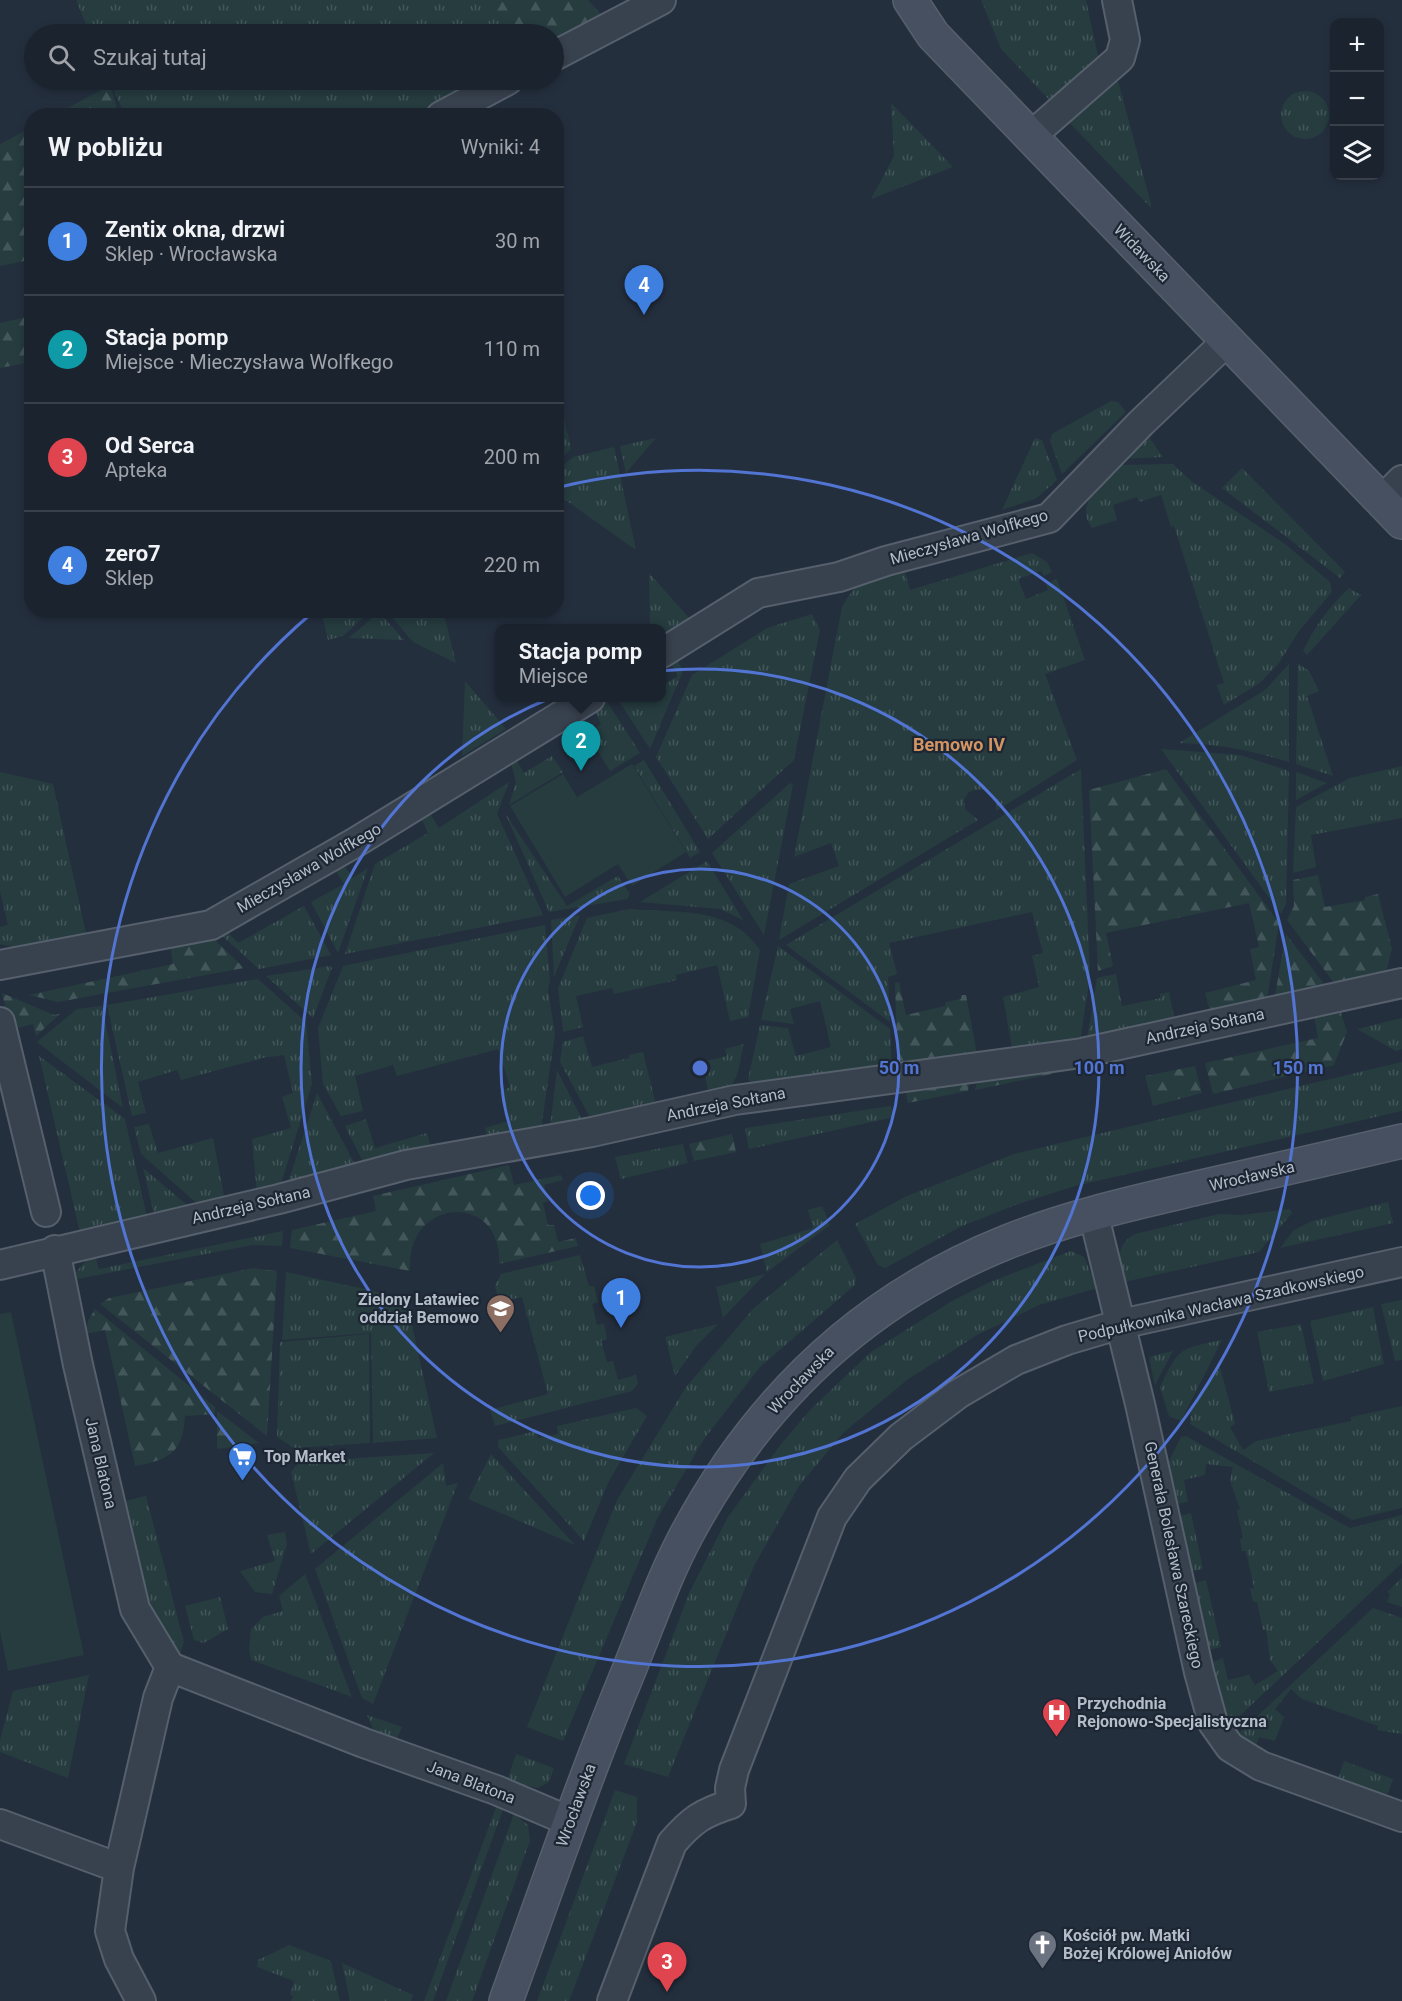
<!DOCTYPE html>
<html lang="pl">
<head>
<meta charset="utf-8">
<style>
	:root { --surface:#1b232e; --page:#282f3a; --text:#f1f3f6; --muted:#a0a4aa; --line:#39404a; --accent:#d93025 }
	body { margin:0; font-family:Roboto,sans-serif; background:var(--page); color:var(--text) }
	.controls { position:absolute; right:18px; top:18px; display:grid; overflow:hidden; border-radius:12px; box-shadow:0 3px 9px #0003 }
	.controls button { width:54px; height:54px; display:grid; place-items:center; padding:0; border:0; border-bottom:2px solid var(--line); background:var(--surface); color:var(--text); font:30px sans-serif }
	.you { position:absolute; left:591px; top:1196px; width:21px; height:21px; margin:-15px; border:4px solid #fff; border-radius:50%; background:#1a73e8; box-shadow:0 0 0 9px #1a73e833 }
	.badge { display:grid; place-items:center; width:39px; height:39px; border-radius:50%; background:var(--accent); color:#fff; font-size:20px; font-weight:700 }
	.pin { position:absolute; translate:-50% -50px; filter:drop-shadow(0 2px 3px #0008) }
	.pin::after { content:''; position:absolute; top:32px; width:21px; height:18px; background:inherit; clip-path:polygon(0 0,100% 0,50% 100%) }
	.popup { position:absolute; left:495px; top:624px; width:171px; height:78px; box-sizing:border-box; display:grid; place-content:center; border-radius:12px; background:var(--surface); filter:drop-shadow(0 2px 4px #0005); font-size:20px; white-space:nowrap; color:var(--muted) }
	.popup b { font-size:22px; color:var(--text) }
	.popup::after { content:''; position:absolute; left:50%; top:100%; margin-left:-12px; border:12px solid transparent; border-top-color:var(--surface) }
	.list { margin:0; padding:0; list-style:none }
	h2 { display:flex; justify-content:space-between; align-items:center; height:78px; margin:0; padding:0 24px; font-size:26px }
	h2 small { font-size:20px; font-weight:400; color:var(--muted) }
	.list li { display:grid; grid-template-columns:39px 1fr auto; gap:18px; align-items:center; box-sizing:border-box; height:108px; padding:0 24px; border-top:2px solid var(--line) }
	.list b { display:block; font-size:22px; white-space:nowrap }
	.list p { margin:0; font-size:20px; white-space:nowrap; color:var(--muted) }
	.list em { font-size:20px; font-style:normal; color:var(--muted) }
	.icon { flex:none; width:33px; height:33px; fill:none; stroke:currentColor; stroke-width:2; stroke-linecap:round; stroke-linejoin:round }
	.map { position:relative; flex:none; width:1402px; height:2001px; overflow:hidden }
	.search { position:absolute; background:var(--surface); box-shadow:0 3px 9px #0003; left:24px; top:24px; width:540px; height:66px; display:flex; align-items:center; gap:15px; box-sizing:border-box; padding:0 21px; border-radius:33px; color:var(--muted); font-size:22px }
	.panel { position:absolute; background:var(--surface); box-shadow:0 3px 9px #0003; left:24px; top:108px; width:540px; height:510px; border-radius:24px }
	.map>svg:first-child { display:block }
</style>
</head>
<body>
<div class="map">
<svg width="1402" height="2001" viewBox="0 0 1402 2001">
	<defs>
		<pattern id="grass-tufts" width="24" height="20" patternUnits="userSpaceOnUse" patternTransform="scale(1.5)"><rect width="24" height="20" fill="#263c3f"/><path d="M3 7l-1-3M5 7V3M7 7l1-3M15 17l-1-3M17 17v-4M19 17l1-3" fill="none" stroke="#435659"/></pattern>
		<pattern id="forest-firs" width="22" height="20" patternUnits="userSpaceOnUse" patternTransform="scale(1.5)"><rect width="22" height="20" fill="#263c3f"/><path d="M5 1l3.5 6h-7zM16 11l3.5 6h-7z" fill="#435659"/></pattern>
	</defs>
	<rect width="100%" height="100%" fill="#242f3e"/>
	<path fill="url(#grass-tufts)" d="M76 0H481L518 34H90Z
		M981 0H1086L1100 65 1056 107 1001 49Z
		M1117 77 1151 204V208L1065 118Z
		M109 80H508L441 116 125 115Z
		M1281 115a24 24 0 1 1 48 0a24 24 0 1 1-48 0Z
		M891 103 953 167 871 199 894 156Z
		M557 386 571 449 557 462H556Z
		M1111 401 1118 402 1126 412 1062 474 1050 441 1052 434Z
		M1146 433 1163 457 1122 459Z
		M656 438 626 473 620 446Z
		M1035 438 1042 440 1057 480 1037 498 1002 510Z
		M614 447 636 550 557 494V471L573 457Z
		M1173 464 1191 481 1285 544 1330 582 1332 592 1299 631 1279 663 1260 683 1224 705 1217 685 1224 683 1174 526 1171 527 1161 495 1139 502 1137 497 1113 505 1117 520 1092 528C1073 502 1104 482 1122 465Z
		M1242 468 1345 572 1340 578 1222 488Z
		M1032 553 1047 562 1052 572 1044 576 1041 571 1018 579 1026 599 1048 590 1046 584 1057 579 1085 660 1045 674 1077 760 996 811V800C990 788 981 787 969 792L964 800 965 809 978 820 779 940 789 884 839 866 831 843 794 857 842 607C858 577 874 577 904 568L910 590Z
		M649 573 690 619 662 635V628H650Z
		M1349 588 1361 595 1307 655 1303 651C1315 626 1329 607 1349 588Z
		M321 611V610L371 611 343 636 328 640Z
		M387 611H443L456 663 413 642Z
		M379 612 404 640 349 638Z
		M812 614 820 630 794 760 708 839 656 757 692 675 767 628Z
		M676 657 683 671 650 749 617 698H662V686L678 676 670 661Z
		M1298 663 1309 671 1319 691 1307 696 1333 776 1296 764Z
		M1289 664V762C1251 750 1218 744 1179 743L1265 690Z
		M465 681 506 729 462 756Z
		M606 700 640 753 610 771 587 734 601 724 594 709Z
		M1161 749 1240 755 1289 771 1286 904 1281 914Z
		M514 756 524 773 552 756 563 772 509 805 516 782 510 759Z
		M644 760 700 852 690 858 634 766Z
		M1402 766V818L1311 835 1316 867 1293 873 1296 807 1350 778Z
		M1081 769 1090 976 1079 1048 1019 1054 1012 1048 1003 997 1039 987 1032 956 1043 953 1032 912 889 943 897 974 888 977 890 1022 786 945Z
		M0 772 53 784 86 933 16 948 0 944V927L8 925 0 891Z
		M1296 772 1327 783 1296 800Z
		M509 782 497 814 543 915 345 954 375 864 428 833 419 813 427 809 439 828Z
		M790 783 793 785 764 935 712 853Z
		M505 813 567 906 618 876 630 894 627 899 549 912Z
		M341 861 353 878 368 868 338 953 311 902 344 884 333 866Z
		M707 861 743 920 720 909 640 902Z
		M304 906 331 955 259 969 218 932 225 929 238 943Z
		M629 909C677 913 731 906 760 950L748 1017 730 1021 717 965 676 975 677 980 614 994 612 988 576 996 583 1027 563 1032 558 988 587 918Z
		M580 915 554 977 551 920Z
		M545 925 550 980 548 990 555 1034 540 1136 490 1145 485 1128 508 1121 500 1092 510 1087 498 1049 397 1076 393 1065 355 1076 363 1111 341 1116 323 1084 318 1028 343 966Z
		M778 946 890 1029 892 1073 756 1092 748 1079 760 1025 788 1028 796 1056 831 1047 820 1001 790 1009 794 1024 761 1020Z
		M330 966 332 968 313 1018 266 976Z
		M1116 974 1122 1006 1161 998 1160 994 1169 992 1176 1027 1086 1046 1097 978Z
		M258 979 306 1022 312 1084 279 1190 257 1194 252 1139 291 1128 282 1097 293 1093 284 1055 262 1058 181 1080 177 1070 138 1082 146 1113 132 1116 107 1005Z
		M102 1006 123 1108 37 1042 77 1009Z
		M1402 1018V1049L1396 1051 1357 1029Z
		M583 1036 592 1067 629 1058V1055L643 1052 657 1109 593 1123 560 1062 563 1042Z
		M744 1044C737 1070 741 1088 712 1095L708 1090 702 1062 727 1056 725 1049Z
		M39 1056 125 1119 148 1221 81 1237Z
		M1402 1062V1111L1075 1186 1015 1205 960 1227 885 1268 878 1265 855 1224 907 1196 1014 1154Z
		M557 1070 586 1127 549 1135Z
		M317 1093 359 1172 286 1189Z
		M891 1106 894 1117 749 1149 745 1128Z
		M366 1119 375 1148 427 1133 432 1153 367 1170 345 1126Z
		M149 1124 158 1153 213 1138 225 1201 201 1207 141 1154 134 1127Z
		M683 1144 688 1163 621 1179 615 1157Z
		M143 1168 193 1210 155 1219Z
		M1388 1202 1393 1223 1280 1248 1294 1230 1312 1221Z
		M822 1206 830 1225 767 1272 760 1244 813 1228 808 1210Z
		M1290 1209 1292 1213 1259 1252 1124 1282C1120 1262 1114 1245 1135 1234L1219 1214 1241 1215Z
		M283 1231 282 1246 252 1245 77 1279 76 1272 94 1252 99 1269Z
		M837 1240 856 1278 855 1285 760 1367 704 1439 657 1519 563 1741 527 1727 617 1500 686 1387 754 1308Z
		M1071 1251 1084 1257 1097 1288 1039 1305 977 1335 907 1380 843 1433 799 1486 754 1566 668 1777 624 1764 690 1591 728 1517 781 1444 812 1408 871 1352 952 1301 990 1282Z
		M580 1255 589 1286H594L598 1302 592 1304 597 1325 604 1324 607 1339 601 1341 607 1362 613 1361 618 1380 636 1375 638 1384 632 1391 495 1426 490 1410 548 1394 522 1297 499 1302 495 1286 501 1274Z
		M286 1272 406 1298 437 1438 373 1443 371 1333 282 1340Z
		M765 1274 723 1318 716 1287Z
		M1402 1300V1360L1395 1361 1381 1304Z
		M1373 1307 1384 1364 1323 1381 1310 1321Z
		M718 1324 697 1345 675 1376 665 1337Z
		M1301 1324 1314 1383 1269 1392 1257 1332Z
		M369 1334 370 1443 294 1448 277 1437 280 1342Z
		M1222 1340 1181 1421 1169 1416 1160 1388C1179 1347 1179 1349 1222 1340Z
		M1173 1351 1155 1385V1386L1149 1357Z
		M1219 1363 1235 1424 1230 1427 1243 1450 1256 1441 1351 1421V1417L1402 1406V1508L1352 1520 1190 1424 1191 1412Z
		M636 1408 647 1416 609 1481 584 1541 498 1447V1440L536 1431 538 1438 558 1434 557 1426Z
		M1186 1436 1350 1528 1402 1515V1563L1228 1727 1205 1665 1223 1658 1228 1680 1249 1675 1255 1685 1278 1671 1270 1660 1266 1629 1263 1630 1257 1602H1253L1250 1589 1254 1588 1246 1551H1242L1240 1539 1243 1538 1237 1511 1240 1509 1230 1481 1233 1467 1206 1464 1205 1475 1184 1480 1188 1502 1170 1505 1164 1471 1181 1437Z
		M434 1453 311 1554 291 1472 299 1462Z
		M491 1454 575 1545 468 1499Z
		M443 1463 446 1486 458 1483 373 1704 362 1698 315 1569Z
		M146 1496 184 1642 179 1656 147 1608 122 1502Z
		M1191 1513 1203 1569 1185 1572 1176 1517Z
		M285 1532 287 1544 272 1594 255 1592 240 1571 275 1561 267 1535Z
		M305 1574 352 1697 251 1660 249 1650 251 1629 263 1617 283 1611 279 1596Z
		M1402 1578V1607L1387 1602 1390 1594 1387 1592Z
		M1206 1580 1221 1647 1203 1651 1191 1584Z
		M220 1597 228 1629 204 1643 194 1640 185 1606Z
		M1373 1608 1402 1618V1734L1377 1730 1378 1726 1302 1699 1291 1689 1275 1709 1284 1717 1275 1741 1259 1737 1254 1751 1235 1737Z
		M89 1675 68 1778 0 1752V1740L13 1691Z
		M367 1715 402 1727 396 1741 376 1735Z
		M516 1754 554 1768 549 1782 538 1788 507 1781Z
		M1344 1761 1393 1779 1385 1801 1337 1782Z
		M615 1790 637 1797V1822L569 2001H537Z
		M497 1805 504 1807 433 2001H424Z
		M514 1814 528 1825 530 1841 472 2001H446Z
		M289 1945 331 1961 340 2001H291L293 1996 290 1995 294 1981 257 1967 258 1960Z
		M342 1963 413 1995 411 2001H350Z"/>
	<path fill="url(#forest-firs)" d="M481 0H588L612 26 554 56V34H518Z
		M111 85 118 115H54Z
		M31 128V295L24 261 0 266V144Z
		M31 316V362L0 368V323Z
		M1166 769 1279 923 1266 1006 1212 1018 1205 993 1256 980 1250 949 1259 947 1249 903 1106 933 1113 966 1098 971 1089 790Z
		M1318 875 1325 907 1365 900V897L1378 894 1392 949 1384 980 1340 991 1287 920 1294 906 1293 880Z
		M1286 934 1331 993 1273 1006Z
		M211 936 244 968 58 1002 29 995 173 964 170 944Z
		M899 982 906 1015 945 1006 946 1002 961 999V995H966L977 1054 898 1073 895 983Z
		M2 993 54 1015 60 1014 36 1036 33 1024 11 1030Z
		M1340 1010 1347 1032 1334 1065 1213 1094 1205 1063 1318 1038 1314 1016Z
		M1137 1050V1056L975 1090 979 1075Z
		M1195 1066 1202 1093 1153 1106 1145 1076Z
		M970 1077 968 1091 908 1103 904 1085Z
		M732 1134 736 1152 694 1161 689 1144Z
		M509 1165 514 1185 561 1175 563 1180 544 1185 548 1201 543 1203 548 1225H554L558 1242 576 1238 578 1246 499 1264C503 1191 405 1196 410 1271L290 1248 292 1230 376 1211 373 1196Z
		M253 1268 277 1271 267 1436 100 1304 109 1298Z
		M95 1309 215 1407V1414L185 1416C183 1453 169 1460 135 1466L105 1330 86 1334 88 1321Z
		M217 1411 259 1443 217 1449Z"/>
	<path fill="#263c3f" d="M632 764 686 852 632 886 618 864 565 897 510 806 563 774 577 797Z
		M11 1312 84 1655 8 1671 0 1631V1314Z"/>
	<g fill="none" stroke-linecap="round" stroke-linejoin="round">
		<defs>
			<path id="street" d="M554 56 661 0
				M441 116 508 80
				M1031 136 1120 58 1125 40 1117 0
				M1381 501 1402 480
				M662 653 758 593 839 577 886 561 1049 518 1141 423 1227 341
				M0 965 211 925 356 842 590 698
				M0 1022 46 1212
				M1093 1212 1140 1404 1199 1672 1213 1723 1230 1747 1261 1766 1402 1817
				M55 1250 78 1365 135 1609 170 1667 364 1743 496 1790 569 1821
				M0 1265 279 1199 406 1165 592 1132 735 1100 1082 1053 1402 983
				M0 1824 119 1868 158 1698 170 1667
				M119 1868 110 1931 119 1959 141 2001
				M612 2001 672 1843C692 1820 702 1813 731 1804L730 1788 734 1770 832 1517 858 1479 901 1437 958 1394 1016 1360 1067 1340 1121 1324 1402 1262"/>
			<path id="secondary" d="M910 0 933 35 1402 522
				M506 2001C546 1890 584 1779 629 1670 648 1624 664 1576 688 1532 760 1398 865 1299 1007 1242 1069 1217 1133 1203 1197 1188 1265 1173 1334 1157 1402 1141"/>
		</defs>
		<use href="#street" stroke="#565f6c" stroke-width="32"/>
		<use href="#secondary" stroke="#565f6c" stroke-width="36"/>
		<use href="#street" stroke="#38414e" stroke-width="28"/>
		<use href="#secondary" stroke="#465061" stroke-width="33"/>
	</g>
	<g fill="none" stroke="#5274d3" stroke-width="3">
		<circle cx="700" cy="1068" r="199"/>
		<circle cx="700" cy="1068" r="399"/>
		<path d="M560 487A598 598 0 1 1 312 613"/>
	</g>
	<defs>
		<symbol id="school-pin" viewBox="-11 -11 22 30"><path d="M0 17L-7.5 6A9.5 9.5 0 1 1 7.5 6Z" fill="#8d6e63" stroke="#1d2633"/><path d="M0-5L7-2L0 1L-7-2ZM-4 1L0 2.5L4 1V4Q0 6-4 4Z" fill="#fff"/></symbol>
		<symbol id="supermarket-pin" viewBox="-11 -11 22 30"><path d="M0 17L-7.5 6A9.5 9.5 0 1 1 7.5 6Z" fill="#3f7fe0" stroke="#1d2633"/><path d="M-6-5.5h2.5l.6 2H6L4.5 2H-2.5L-4.4-4H-6ZM-1.5 3.2a1.3 1.3 0 1 0 .1 0ZM3 3.2a1.3 1.3 0 1 0 .1 0Z" fill="#fff"/></symbol>
		<symbol id="hospital-pin" viewBox="-11 -11 22 30"><path d="M0 17L-7.5 6A9.5 9.5 0 1 1 7.5 6Z" fill="#e0444e" stroke="#1d2633"/><path d="M-5-5h3v3.5h4V-5h3V5h-3V1.5h-4V5h-3Z" fill="#fff"/></symbol>
		<symbol id="church-pin" viewBox="-11 -11 22 30"><path d="M0 17L-7.5 6A9.5 9.5 0 1 1 7.5 6Z" fill="#6b7280" stroke="#1d2633"/><path d="M-1.2-6h2.4v3.5h3.3v2.4h-3.3V6h-2.4V-.1h-3.3v-2.4h3.3Z" fill="#fff"/></symbol>
	</defs>
	<g fill-rule="evenodd">
		<use href="#school-pin" x="484" y="1292" width="33" height="45"/>
		<use href="#supermarket-pin" x="226" y="1440" width="33" height="45"/>
		<use href="#hospital-pin" x="1040" y="1696" width="33" height="45"/>
		<use href="#church-pin" x="1026" y="1928" width="33" height="45"/>
	</g>
	<g text-anchor="middle" dominant-baseline="central" stroke-width="4.5" stroke-linejoin="round" paint-order="stroke">
		<g font-size="16" fill="#b4bcc9" stroke="#1d2633">
			<text transform="translate(1142 253) rotate(46)">Widawska</text>
			<text transform="translate(969 537) rotate(-16)">Mieczysława Wolfkego</text>
			<text transform="translate(309 868) rotate(-30)">Mieczysława Wolfkego</text>
			<text transform="translate(1205 1026) rotate(-12)">Andrzeja Sołtana</text>
			<text transform="translate(726 1104) rotate(-11)">Andrzeja Sołtana</text>
			<text transform="translate(1252 1176) rotate(-13)">Wrocławska</text>
			<text transform="translate(251 1205) rotate(-13)">Andrzeja Sołtana</text>
			<text transform="translate(1221 1304) rotate(-13)">Podpułkownika Wacława Szadkowskiego</text>
			<text transform="translate(801 1380) rotate(-46)">Wrocławska</text>
			<text transform="translate(101 1463) rotate(77)">Jana Blatona</text>
			<text transform="translate(1174 1555) rotate(78)">Generała Bolesława Szareckiego</text>
			<text transform="translate(471 1782) rotate(21)">Jana Blatona</text>
			<text transform="translate(576 1805) rotate(-70)">Wrocławska</text>
		</g>
		<g font-size="16" font-weight="bold" fill="#b4bcc9" stroke="#1d2633" text-anchor="start">
			<text x="479" y="1299" text-anchor="end">Zielony Latawiec<tspan x="479" dy="18">oddział Bemowo</tspan></text>
			<text x="264" y="1456">Top Market</text>
			<text x="1077" y="1703">Przychodnia<tspan x="1077" dy="18">Rejonowo-Specjalistyczna</tspan></text>
			<text x="1063" y="1935">Kościół pw. Matki<tspan x="1063" dy="18">Bożej Królowej Aniołów</tspan></text>
		</g>
		<g font-size="18" font-weight="bold" fill="#d59563" stroke="#1d2633">
			<text x="959" y="744">Bemowo IV</text>
		</g>
	</g>
	<circle cx="700" cy="1068" r="9" fill="#5274d3" stroke="#1d2633" stroke-width="3"/>
	<g font-size="18" text-anchor="middle" font-weight="bold" fill="#5274d3" stroke="#1d2633" stroke-width="4.5" stroke-linejoin="round" paint-order="stroke">
		<text x="899" y="1074">50 m</text>
		<text x="1099" y="1074">100 m</text>
		<text x="1298" y="1074">150 m</text>
	</g>
</svg>
<div class="controls">
<button>+</button>
<button>−</button>
<button><svg class="icon" aria-label="layers" viewBox="0 0 24 24"><path d="M12 4l9 5-9 5-9-5zM3 14l9 5 9-5"/></svg></button>
</div>
<div class="you"></div>
<div class="pin badge" style="left:621px;top:1328px;background:#3f7fe0">1</div>
<div class="pin badge" style="left:581px;top:771px;background:#0f9aa8">2</div>
<div class="popup"><b>Stacja pomp</b>Miejsce</div>
<div class="pin badge" style="left:667px;top:1992px;background:#e0444e">3</div>
<div class="pin badge" style="left:644px;top:315px;background:#3f7fe0">4</div>
<div class="search"><svg class="icon" aria-label="search" viewBox="0 0 24 24"><circle cx="10" cy="10" r="6"/><path d="M15 15l6 6"/></svg>Szukaj tutaj</div>
<section class="panel">
<h2>W pobliżu<small>Wyniki: 4</small></h2>
<ul class="list">
<li><span class="badge" style="background:#3f7fe0">1</span><div><b>Zentix okna, drzwi</b><p>Sklep · Wrocławska</p></div><em>30 m</em></li>
<li><span class="badge" style="background:#0f9aa8">2</span><div><b>Stacja pomp</b><p>Miejsce · Mieczysława Wolfkego</p></div><em>110 m</em></li>
<li><span class="badge" style="background:#e0444e">3</span><div><b>Od Serca</b><p>Apteka</p></div><em>200 m</em></li>
<li><span class="badge" style="background:#3f7fe0">4</span><div><b>zero7</b><p>Sklep</p></div><em>220 m</em></li>
</ul>
</section>
</div>
</body>
</html>
